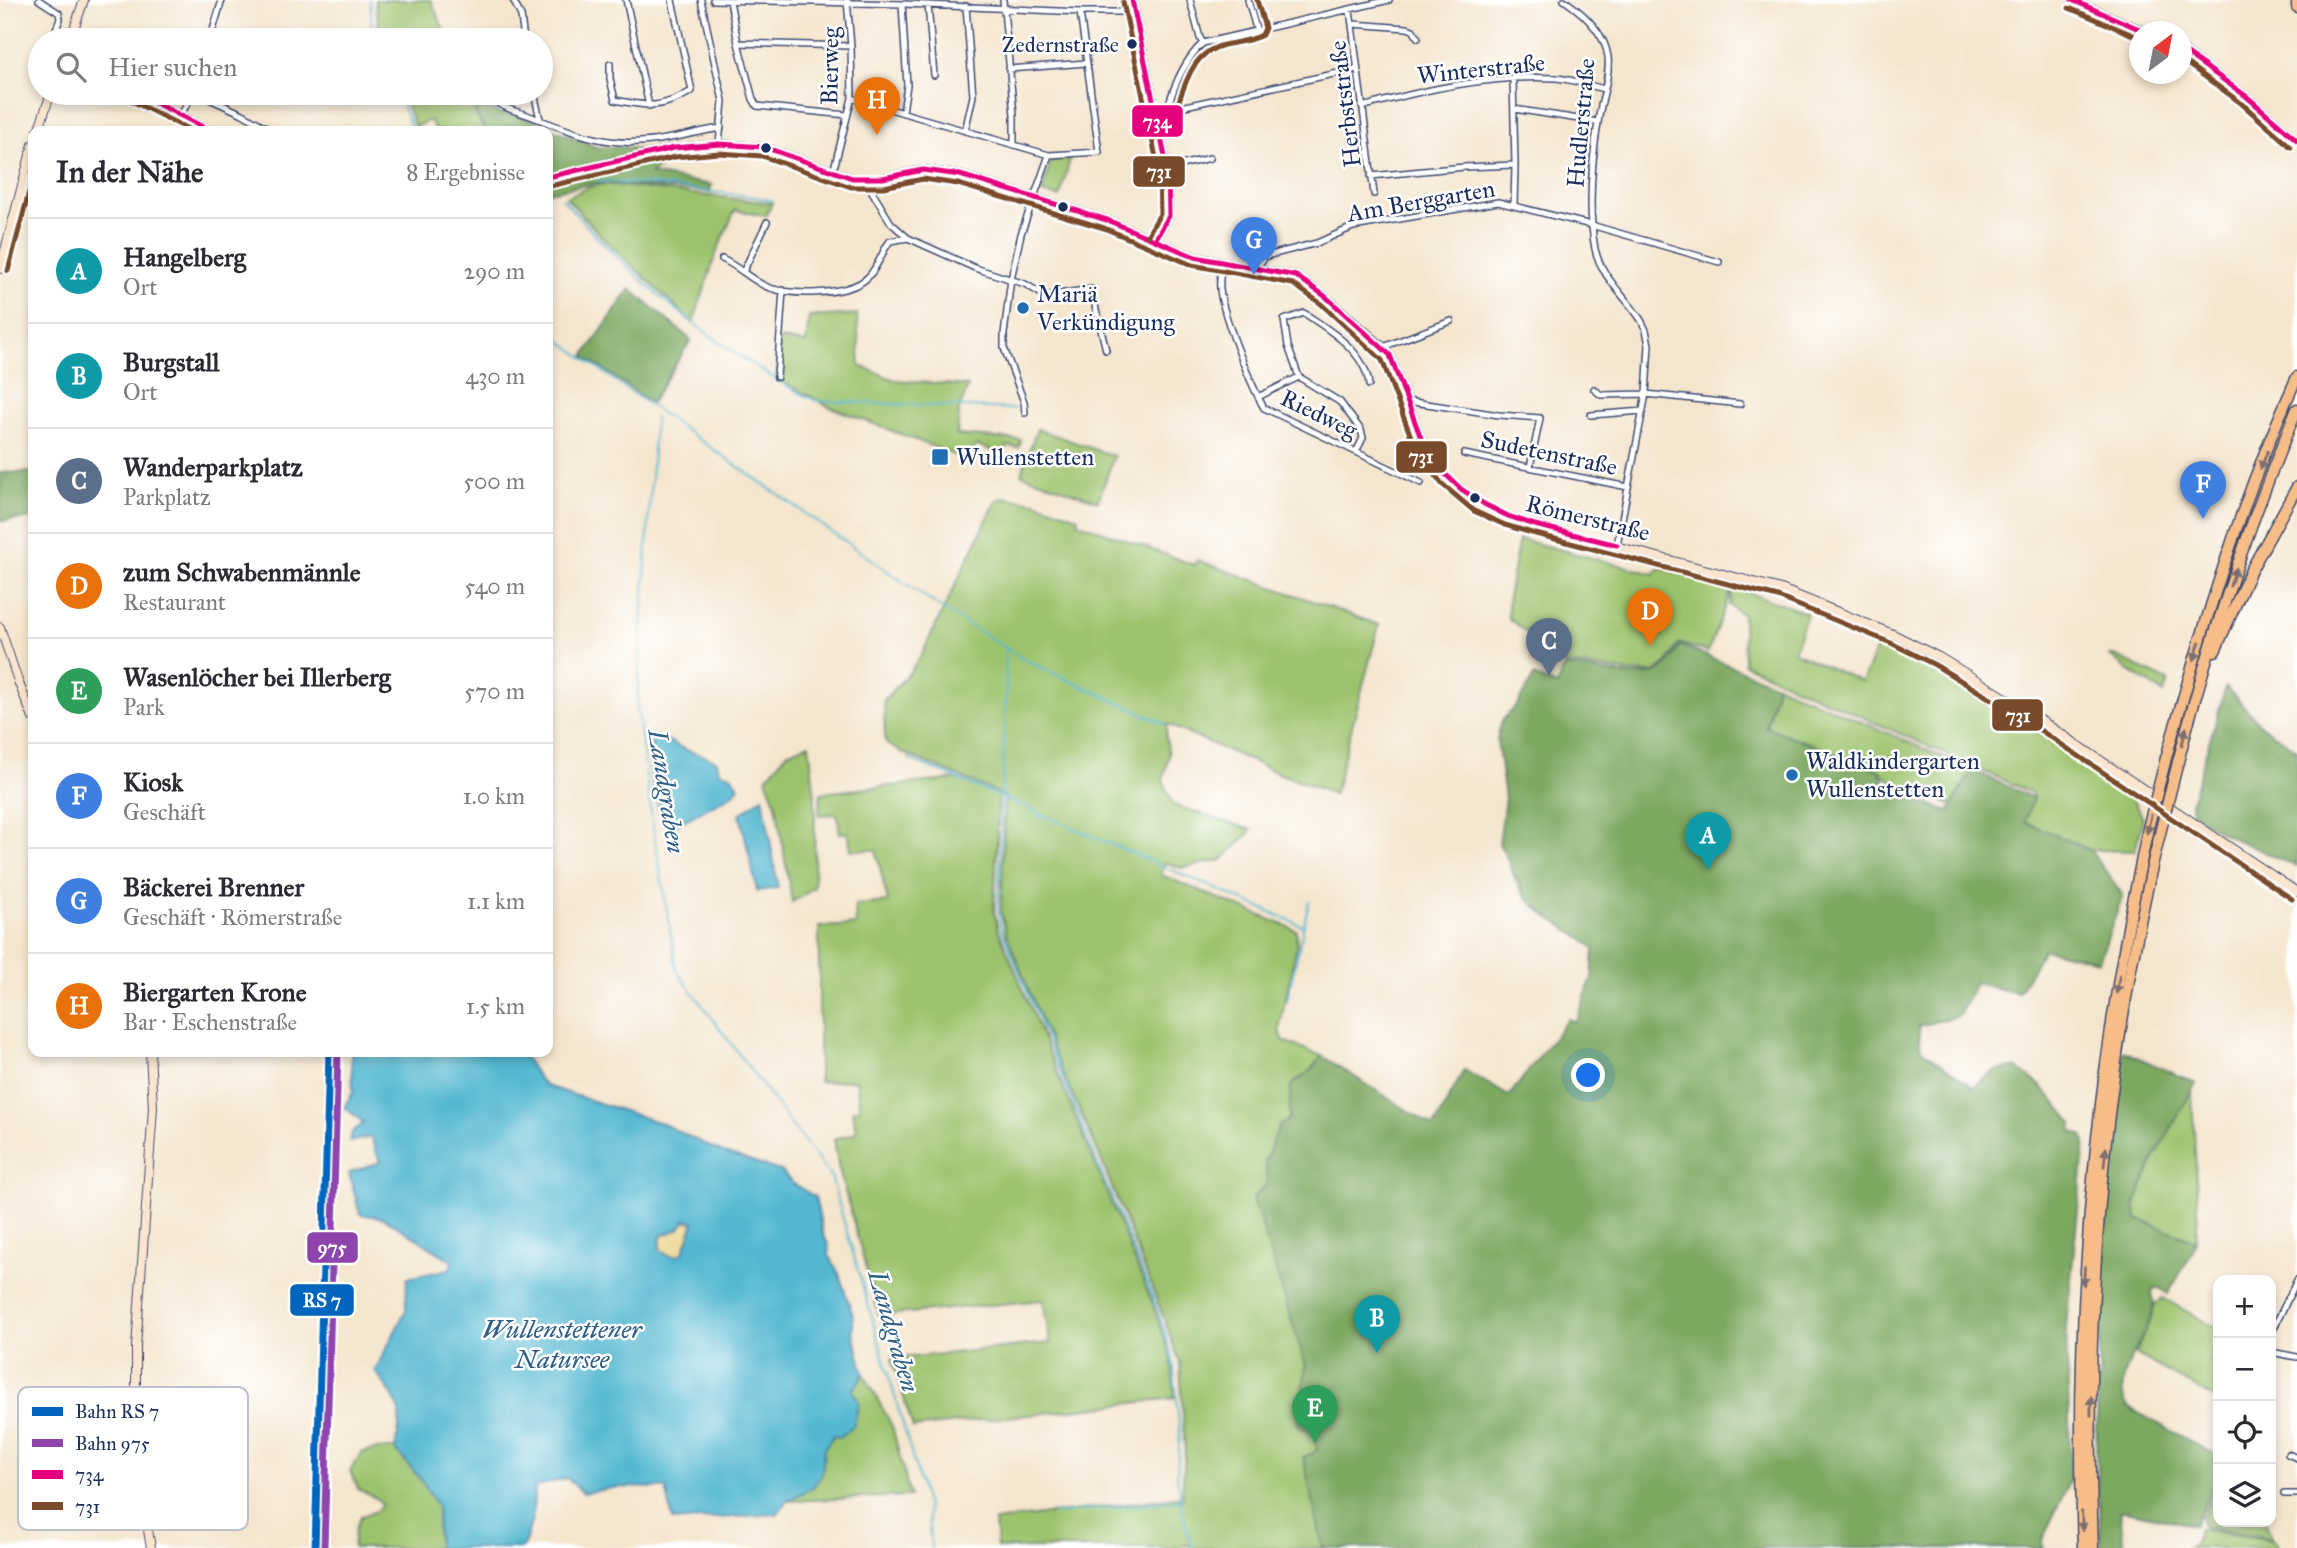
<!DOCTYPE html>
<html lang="de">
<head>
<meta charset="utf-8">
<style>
	:root { --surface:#fff; --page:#f2f2f3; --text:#2b2b33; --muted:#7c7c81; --line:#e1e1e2; --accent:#1f6fb2 }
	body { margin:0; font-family:"IM FELL Great Primer",serif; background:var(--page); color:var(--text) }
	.controls { position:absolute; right:21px; bottom:21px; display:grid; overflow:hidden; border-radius:14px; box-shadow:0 4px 10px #0003 }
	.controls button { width:63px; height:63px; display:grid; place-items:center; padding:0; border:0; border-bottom:2px solid var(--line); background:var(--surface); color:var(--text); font:35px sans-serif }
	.compass { position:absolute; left:2129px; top:21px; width:63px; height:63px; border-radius:50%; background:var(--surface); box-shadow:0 4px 10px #0003; rotate:32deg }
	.you { position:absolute; left:1589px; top:1076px; width:24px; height:24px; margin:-18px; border:5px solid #fff; border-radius:50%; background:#1a73e8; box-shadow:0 0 0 10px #1a73e833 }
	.badge { display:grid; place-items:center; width:46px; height:46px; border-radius:50%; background:var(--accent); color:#fff; font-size:23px; font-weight:700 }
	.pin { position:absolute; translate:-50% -58px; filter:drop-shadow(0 2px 4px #0008) }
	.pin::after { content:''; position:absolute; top:37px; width:24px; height:21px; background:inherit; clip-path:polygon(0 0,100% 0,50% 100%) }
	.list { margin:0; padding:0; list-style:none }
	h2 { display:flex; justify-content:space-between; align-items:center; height:91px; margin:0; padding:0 28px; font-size:30px }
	h2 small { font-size:23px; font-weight:400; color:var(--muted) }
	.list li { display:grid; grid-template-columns:46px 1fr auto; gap:21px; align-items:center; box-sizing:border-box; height:105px; padding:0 28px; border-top:2px solid var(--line) }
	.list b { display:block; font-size:26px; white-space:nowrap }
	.list p { margin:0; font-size:23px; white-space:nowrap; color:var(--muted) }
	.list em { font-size:23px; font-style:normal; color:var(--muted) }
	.icon { flex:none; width:38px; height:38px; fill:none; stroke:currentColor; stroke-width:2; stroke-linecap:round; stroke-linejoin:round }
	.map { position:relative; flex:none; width:2297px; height:1548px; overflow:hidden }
	.search { position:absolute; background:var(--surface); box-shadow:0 4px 10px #0003; left:28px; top:28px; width:525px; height:77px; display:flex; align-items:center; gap:18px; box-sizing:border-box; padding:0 24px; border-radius:38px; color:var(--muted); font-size:26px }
	.panel { position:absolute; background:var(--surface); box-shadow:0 4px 10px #0003; left:28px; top:126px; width:525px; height:931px; border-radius:14px }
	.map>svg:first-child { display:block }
</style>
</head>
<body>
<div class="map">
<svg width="2297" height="1548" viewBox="0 0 2297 1548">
	<rect width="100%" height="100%" fill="#fff"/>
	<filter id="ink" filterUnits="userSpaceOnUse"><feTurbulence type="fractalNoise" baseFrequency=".0143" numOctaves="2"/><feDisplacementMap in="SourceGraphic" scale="14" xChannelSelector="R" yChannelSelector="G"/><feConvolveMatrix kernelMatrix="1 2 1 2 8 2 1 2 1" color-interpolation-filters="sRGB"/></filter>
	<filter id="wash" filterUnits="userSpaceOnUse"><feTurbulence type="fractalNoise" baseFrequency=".00686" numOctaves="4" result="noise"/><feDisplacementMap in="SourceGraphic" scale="28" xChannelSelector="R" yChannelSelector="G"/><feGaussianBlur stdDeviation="1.57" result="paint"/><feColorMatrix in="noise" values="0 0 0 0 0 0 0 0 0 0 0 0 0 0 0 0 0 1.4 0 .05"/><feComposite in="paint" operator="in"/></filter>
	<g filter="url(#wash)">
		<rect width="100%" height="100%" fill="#f4e5cd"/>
		<path fill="#9cc26c" stroke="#5c7865" stroke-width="2" d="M375 0H431L448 40H381Z
			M402 93H477C482 101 480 106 474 112L485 131H436L430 120 415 127Z
			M1070 159 1060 197 1042 193 1051 161Z
			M604 184 772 203 766 216 735 210 717 251 693 323 605 240 566 197 589 187Z
			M857 314 860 366 895 380 968 386 959 410 957 435 1021 440 1019 448 1008 446 1003 453H999L976 445 970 461 828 406 777 379 780 339 806 343 809 317Z
			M1037 429 1114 456 1098 501 1021 474Z
			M1002 497 1035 502 1078 517 1077 522 1194 565 1197 560 1379 625 1334 794 1283 775 1167 724 1166 737 1169 755 1163 780 1173 805 1252 830 1222 860 1181 868 1165 862 1161 875 1296 930 1297 944 1279 1030 1282 1039 1286 1042 1322 1056 1310 1071 1291 1085 1290 1119 1265 1162 1300 1335 1338 1548H1191L1190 1545 1172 1548H997L995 1521 1179 1497V1500H1182L1185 1454 1180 1363 1159 1305 1096 1147 1058 1063 1006 933 1001 913 1005 796 901 752 887 744 885 739 884 700 908 674 921 656 996 501Z
			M1519 539 1654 574 1659 568 1732 587 1708 652 1679 643 1666 664 1654 673 1628 672 1566 664 1508 618V597Z
			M1733 587 1807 613 1794 652 1862 682 1879 642 1951 677 2010 713 2127 791 2143 818 2135 851 2090 850 2024 822 2033 798 2032 793 1744 664 1743 615 1729 605Z
			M2110 656H2115L2168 681 2164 693 2126 669Z
			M1777 685 1972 770 1953 805 1893 783 1879 770 1766 727Z
			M809 744 815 797 814 888 792 902 776 804 766 778 788 752Z
			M957 779 999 796 994 912 998 929 1152 1302 1171 1357 1175 1398 913 1428 892 1359 1050 1343 1043 1300 879 1316 838 1165 834 1139 856 1133 853 1110 860 1109 856 1080 819 1082V927L856 925 855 905 888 902 876 850H851L848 833H840L837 814 819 815 821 793Z
			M2192 1090 2198 1214 2196 1241 2137 1219 2135 1203 2155 1157Z
			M2163 1298 2218 1329V1346L2210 1361 2218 1366V1400L2136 1354 2155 1305Z
			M864 1374 892 1426 910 1496 787 1501 813 1487 822 1474 824 1449 834 1435 852 1391Z
			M378 1449H395L420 1478 437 1506 438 1548H353L355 1530 361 1516 377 1511 382 1505 378 1499 359 1490 350 1471 361 1453Z
			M2218 1483V1522H2264L2272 1538 2203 1527 2201 1518Z
			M2199 1529 2274 1540 2278 1548H2188L2195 1543Z"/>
		<path fill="#7da860" stroke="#4c6c5f" stroke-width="2" d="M485 106 502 114 519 115 596 147H626L673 156 651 174 712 185 709 192 597 183 548 192V131H487L475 112Z
			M630 289 691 340 651 403 584 356Z
			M33 472V518L0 521V473Z
			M1680 645 1777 685 1766 727 1879 770 1890 792 1949 811 1972 770 2033 798 2025 822 2090 850 2123 895 2099 961 2044 949 2018 993 1975 983 1959 1016 1918 1026 1921 1049 1973 1087 1994 1071 2016 1067 2042 1087 2073 1123 2072 1131 2082 1135 2085 1142 2066 1327 2071 1478 2042 1540 2043 1548H1323L1303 1457 1317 1451 1315 1438 1298 1424 1306 1366 1253 1198 1267 1184 1265 1162 1279 1126 1289 1119 1291 1085 1310 1071 1322 1056 1434 1127 1464 1070 1509 1096 1568 1019 1576 1022 1592 977 1594 948C1573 930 1545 919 1527 898 1513 882 1511 861 1499 844L1505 798 1497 740 1501 722 1517 705 1534 676 1557 686 1564 666C1586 669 1635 679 1654 673 1667 670 1674 654 1680 645Z
			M2226 687 2262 726 2297 750V867L2222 833 2192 813 2191 802Z
			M2123 1051 2196 1083 2155 1157 2135 1203 2137 1219 2196 1241 2191 1255 2168 1294 2159 1288H2154L2152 1292C2152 1296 2155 1303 2154 1307 2150 1335 2106 1381 2129 1408L2218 1456V1477L2194 1525 2120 1510 2124 1548H2101L2096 1451 2104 1236Z"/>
		<path fill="#eeda9e" stroke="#84847e" stroke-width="2" d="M686 1220 694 1222 683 1254C675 1258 667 1256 660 1250L661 1236 679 1229Z"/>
		<path fill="#52b7d0" stroke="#367397" stroke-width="2" fill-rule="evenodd" d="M652 736C666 737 671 743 684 749 695 754 706 755 717 761L719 772 731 775 739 787 732 795 672 827 663 821 655 796 650 768Z
			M763 797 778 888 757 891 740 814Z
			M351 1052H519C533 1063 532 1074 546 1086L661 1123 721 1152 781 1171 791 1182 815 1197 823 1234 828 1244 829 1255 839 1274 853 1316V1331L864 1374 852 1391 859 1401 854 1425 840 1437 834 1435 824 1449 822 1474 813 1487 787 1501 777 1514 673 1521 666 1488 619 1487 583 1493 567 1478 535 1487 532 1519 523 1548H438L437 1506 420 1478 395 1449C405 1408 399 1404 375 1371L406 1310 407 1278 450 1269 452 1261 384 1218 360 1214 349 1173 380 1162 371 1137 349 1142 352 1132 364 1123 344 1107 353 1092ZM686 1220 694 1222 683 1253C675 1258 667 1256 660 1250L661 1236 679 1229Z"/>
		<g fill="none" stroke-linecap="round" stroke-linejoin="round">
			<path stroke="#52b7d0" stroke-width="2" d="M370 0 372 27 377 40
				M397 93 413 131
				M598 181 644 184 755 197 773 201
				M563 199C618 264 680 318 752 364 773 377 793 392 817 401L1015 409
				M548 327 558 339 621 385 935 604 1025 660 1165 724
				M655 417 637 706 653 827 677 971 796 1131
				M1005 648 1006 689 998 912 1002 930 1155 1303 1173 1358
				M909 759 1036 811 1039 817 1043 815 1303 926
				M1287 1001 1309 902
				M798 1133 831 1177 927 1507 931 1548
				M1173 1360 1180 1434 1177 1475 1181 1504 1189 1539
				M1054 1514 1178 1500
				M1190 1539 1193 1548"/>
		</g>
	</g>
	<g filter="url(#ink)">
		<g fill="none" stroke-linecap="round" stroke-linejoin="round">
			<defs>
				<path id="minor" d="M39 0 59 13 60 19 52 40
					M513 0 521 16 524 40
					M626 0 649 106
					M701 0 723 101 719 144
					M713 0 905 4 1080 12H1135
					M1003 0 1014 115V145
					M1190 0 1200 38 1203 43
					M1248 0 1256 29
					M1564 0C1583 13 1605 33 1608 57 1610 76 1602 98 1599 116 1592 158 1587 206 1595 249 1601 277 1626 297 1641 320L1646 330 1649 345 1646 394 1617 545
					M730 1 738 43 753 99 757 106 847 115
					M902 4 907 85 903 112
					M928 5 934 75
					M1350 10 1374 194
					M1353 24 1407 28 1413 30 1418 38
					M210 40 222 0
					M738 43 851 46
					M610 64V79L615 100C649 107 661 109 692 91L672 0
					M1009 69 1086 63
					M1513 79 1515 165 1514 205
					M196 93 243 114 272 131
					M488 93C501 110 516 110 535 118 570 131 602 145 640 142 667 141 694 132 721 128
					M534 93 540 119
					M852 98 1049 155 1099 152 1080 12
					M1362 107C1423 90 1493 74 1556 78 1572 79 1588 85 1604 89
					M1514 109 1598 122
					M1167 110C1174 85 1184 60 1203 43L1389 0
					M1157 112 1357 69
					M181 115 193 93
					M965 131 973 96 966 6
					M833 172 852 98 851 46 847 0
					M1371 176 1464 167 1515 165
					M865 180 891 223 908 238 975 268 1025 284 1045 296 1091 289 1106 350
					M1169 181 1177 180V171L1181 165 1210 158
					M722 259C737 266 748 277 763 285 785 297 848 296 867 278 878 268 881 253 890 241L908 238
					M1222 262C1221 271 1219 280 1220 289 1222 314 1251 385 1264 408L1421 483
					M1257 267 1266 256 1317 243 1353 227 1498 202 1591 225 1719 262
					M744 270 767 222
					M1383 347 1451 321
					M777 377 783 290
					M1594 389 1601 395 1646 394 1740 404
					M1258 397 1299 377
					M1407 401 1499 415 1540 418 1530 467
					M1025 413 1024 402 1004 348V334L1011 279 1021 234 1049 155
					M1591 415 1643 411
					M1356 452 1363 438 1361 430 1340 402 1299 377 1288 346 1284 320 1304 313C1330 330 1366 352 1369 385
					M1464 454 1628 487
					M2271 1334 2297 1280
					M2271 1352 2297 1357
					M2288 1454 2297 1458
					M2284 1494H2297"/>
				<path id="tertiary" d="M1132 0 1168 171 1169 216 1155 240
					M2072 0 2147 32
					M2182 50 2246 96 2297 140"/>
				<path id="secondary" d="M70 40 84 0
					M136 93 211 131
					M38 131 51 93
					M548 177 674 148 719 144 764 147 852 178H883L923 170 960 175 1107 220 1195 257 1296 276 1325 296 1383 347 1390 355 1424 446 1448 478 1478 503 1509 517 1535 525 1781 589 1895 635 1939 657 2024 709 2297 892
					M0 269 33 144
					M0 627 18 681 33 718
					M150 1052 153 1108 136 1347V1410L140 1482 151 1548"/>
				<path id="motorway" d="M2297 0V7
					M2215 651 2250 572 2297 487
					M2166 758C2202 630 2241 499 2297 377
					M2178 762C2209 641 2249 524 2297 409
					M2083 1548C2075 1336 2090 1125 2130 917
					M2093 1548C2083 1302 2104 1052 2165 813"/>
			</defs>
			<use href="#minor" stroke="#3c4a6f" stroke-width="8"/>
			<use href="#tertiary" stroke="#3c4a6f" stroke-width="10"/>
			<use href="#secondary" stroke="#3c4a6f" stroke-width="10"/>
			<use href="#motorway" stroke="#3c4a6f" stroke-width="13"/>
			<use href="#minor" stroke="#fff" stroke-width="5"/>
			<use href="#tertiary" stroke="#fff" stroke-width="7"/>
			<use href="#secondary" stroke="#fce5cf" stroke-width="8"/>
			<use href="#motorway" stroke="#f7bd88" stroke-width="10"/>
			<defs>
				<path id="motorway-bridge" d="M2165 813 2178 762
					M2130 917 2148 828 2166 758"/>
			</defs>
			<use href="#motorway-bridge" stroke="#3c4a6f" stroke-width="13" stroke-linecap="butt"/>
			<use href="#motorway-bridge" stroke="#f7bd88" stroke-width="10"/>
			<defs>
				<path id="bus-1" d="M1132 0 1168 171 1169 216 1155 240
					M2072 0 2146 32
					M2182 50 2246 96 2297 140
					M136 93 211 131
					M548 177 674 148 719 144 764 147 852 178H883L923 170 960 175 1107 220 1195 257 1296 276 1325 296 1390 355 1424 446 1441 470 1461 489 1484 504 1508 516 1535 525 1617 545"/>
				<path id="bus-2" d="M1123 2 1159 172 1160 214 1147 236
					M2069 8 2140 38
					M2182 60 2241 103 2291 147
					M132 101 192 131
					M1159 121 1174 115C1185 86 1190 53 1224 45 1237 42 1251 41 1262 35L1265 28 1257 0
					M550 186 675 157 719 153 762 156 851 187H884L923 179 958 184 1104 228 1192 265 1293 284 1320 303 1382 360 1416 450 1442 484 1474 511 1505 525 1532 533 1778 597 1891 643 1935 665 2019 716 2292 899
					M8 271 33 177"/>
			</defs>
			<use href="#bus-1" stroke="#fff" stroke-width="10"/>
			<use href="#bus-2" stroke="#fff" stroke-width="10"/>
			<use href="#bus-1" stroke="#e5007d" stroke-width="5"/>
			<use href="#bus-2" stroke="#7a4b2a" stroke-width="5"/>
			<defs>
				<path id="rail-1" d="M315 1548 329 1052"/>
				<path id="rail-2" d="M324 1548 338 1052"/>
			</defs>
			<use href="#rail-1" stroke="#fff" stroke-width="12"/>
			<use href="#rail-2" stroke="#fff" stroke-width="12"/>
			<use href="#rail-1" stroke="#0065bd" stroke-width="7"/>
			<use href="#rail-2" stroke="#8e44ad" stroke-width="7"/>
		</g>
		<defs><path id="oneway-solid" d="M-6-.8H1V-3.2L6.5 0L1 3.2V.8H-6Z" transform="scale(1.75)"/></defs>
		<g fill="#7e6f71">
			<use href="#oneway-solid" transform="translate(2264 460) rotate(111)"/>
			<use href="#oneway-solid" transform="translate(2233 577) rotate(-71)"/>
			<use href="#oneway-solid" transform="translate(2197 651) rotate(107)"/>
			<use href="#oneway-solid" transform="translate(2184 737) rotate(-76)"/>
			<use href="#oneway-solid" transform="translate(2149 824) rotate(103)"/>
			<use href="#oneway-solid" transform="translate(2118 984) rotate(100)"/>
			<use href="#oneway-solid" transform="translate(2105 1157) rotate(-84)"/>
			<use href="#oneway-solid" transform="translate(2084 1276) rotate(93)"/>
			<use href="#oneway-solid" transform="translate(2091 1406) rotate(-89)"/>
			<use href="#oneway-solid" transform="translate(2082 1521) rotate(88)"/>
		</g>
	</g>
	<g fill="#1b2f5e" stroke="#fff" stroke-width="2.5">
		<circle cx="1132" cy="44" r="6"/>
		<circle cx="766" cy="148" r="6"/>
		<circle cx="1063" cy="207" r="6"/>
		<circle cx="1475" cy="498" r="6"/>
	</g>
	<g fill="#1f6fb2" stroke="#fff" stroke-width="2.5">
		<circle cx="1023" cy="308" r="7"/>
		<rect x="931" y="448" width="18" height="18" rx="3.5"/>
		<circle cx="1792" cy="775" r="7"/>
	</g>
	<g text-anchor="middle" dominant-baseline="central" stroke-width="5" stroke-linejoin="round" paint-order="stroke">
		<g font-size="22" fill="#1b2f5e" stroke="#fff" text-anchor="end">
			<text x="1119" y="44">Zedernstraße</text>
		</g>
		<g font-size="24" fill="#1b2f5e" stroke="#fff">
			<text transform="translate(830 66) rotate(-89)">Bierweg</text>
			<text transform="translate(1481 69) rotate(-6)">Winterstraße</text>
			<text transform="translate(1345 104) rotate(-97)">Herbststraße</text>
			<text transform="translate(1581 123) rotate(-85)">Hudlerstraße</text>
			<text transform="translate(1421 201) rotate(-10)">Am Berggarten</text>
			<text transform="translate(1319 414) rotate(26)">Riedweg</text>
			<text transform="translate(1549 453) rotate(12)">Sudetenstraße</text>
			<text transform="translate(1588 518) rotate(14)">Römerstraße</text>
		</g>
		<g font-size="24" fill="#1b2f5e" stroke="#fff" text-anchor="start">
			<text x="1037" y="294">Mariä<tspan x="1037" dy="28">Verkündigung</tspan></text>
			<text x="956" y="457">Wullenstetten</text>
			<text x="1806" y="761">Waldkindergarten<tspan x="1806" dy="28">Wullenstetten</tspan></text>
		</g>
		<g font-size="26" font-style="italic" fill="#2e5f86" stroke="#fff">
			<text transform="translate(667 791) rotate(81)">Landgraben</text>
			<text x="562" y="1329">Wullenstettener<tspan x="562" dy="30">Natursee</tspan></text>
			<text transform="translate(894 1331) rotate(74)">Landgraben</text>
		</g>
	</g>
	<rect x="18" y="1387" width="230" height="143" rx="10" fill="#fff" stroke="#bbc1cf" stroke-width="2"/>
	<rect x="32" y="1407" width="31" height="9" fill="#0065bd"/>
	<rect x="32" y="1439" width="31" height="8" fill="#8e44ad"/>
	<rect x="32" y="1470" width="31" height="9" fill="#e5007d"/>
	<rect x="32" y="1502" width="31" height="8" fill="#7a4b2a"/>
	<g font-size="19" fill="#1b2f5e">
		<text x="75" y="1418">Bahn RS 7</text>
		<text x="75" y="1450">Bahn 975</text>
		<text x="75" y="1481">734</text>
		<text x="75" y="1513">731</text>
	</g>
	<g stroke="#fff" stroke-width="2.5">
		<rect x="1131" y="104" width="53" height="34" rx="7" fill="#e5007d"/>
		<rect x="1132" y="155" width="54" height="33" rx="7" fill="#7a4b2a"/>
		<rect x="1395" y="440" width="53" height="34" rx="7" fill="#7a4b2a"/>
		<rect x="1991" y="698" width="53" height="34" rx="7" fill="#7a4b2a"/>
		<rect x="306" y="1231" width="53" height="33" rx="7" fill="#8e44ad"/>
		<rect x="289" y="1283" width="66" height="34" rx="7" fill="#0065bd"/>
	</g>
	<g font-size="19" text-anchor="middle" font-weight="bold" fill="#fff">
		<text x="1157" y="128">734</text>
		<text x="1159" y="178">731</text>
		<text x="1421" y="463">731</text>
		<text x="2018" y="722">731</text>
		<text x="332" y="1254">975</text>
		<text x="322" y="1307">RS 7</text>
	</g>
</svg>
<div class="controls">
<button>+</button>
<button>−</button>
<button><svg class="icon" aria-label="locate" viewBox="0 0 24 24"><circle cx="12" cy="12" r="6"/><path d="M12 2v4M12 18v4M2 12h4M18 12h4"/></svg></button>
<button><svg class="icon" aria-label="layers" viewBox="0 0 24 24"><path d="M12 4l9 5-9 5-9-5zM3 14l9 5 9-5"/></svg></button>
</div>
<svg class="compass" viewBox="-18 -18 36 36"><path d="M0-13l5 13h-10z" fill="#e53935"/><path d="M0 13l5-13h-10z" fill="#7c7c81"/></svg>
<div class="you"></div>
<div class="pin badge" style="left:1708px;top:870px;background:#0f9aa8">A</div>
<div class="pin badge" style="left:1377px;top:1353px;background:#0f9aa8">B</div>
<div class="pin badge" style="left:1549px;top:676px;background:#5c6f8a">C</div>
<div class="pin badge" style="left:1650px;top:646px;background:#e8710a">D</div>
<div class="pin badge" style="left:1315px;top:1443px;background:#2e9e5b">E</div>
<div class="pin badge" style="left:2203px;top:519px;background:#3f7fe0">F</div>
<div class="pin badge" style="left:1254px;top:275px;background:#3f7fe0">G</div>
<div class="pin badge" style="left:877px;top:135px;background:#e8710a">H</div>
<div class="search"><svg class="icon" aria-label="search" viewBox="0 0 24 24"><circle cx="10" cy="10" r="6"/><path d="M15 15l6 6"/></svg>Hier suchen</div>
<section class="panel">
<h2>In der Nähe<small>8 Ergebnisse</small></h2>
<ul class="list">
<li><span class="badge" style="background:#0f9aa8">A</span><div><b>Hangelberg</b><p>Ort</p></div><em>290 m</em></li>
<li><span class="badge" style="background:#0f9aa8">B</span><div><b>Burgstall</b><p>Ort</p></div><em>430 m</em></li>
<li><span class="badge" style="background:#5c6f8a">C</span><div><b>Wanderparkplatz</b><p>Parkplatz</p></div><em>500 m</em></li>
<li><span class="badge" style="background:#e8710a">D</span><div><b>zum Schwabenmännle</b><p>Restaurant</p></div><em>540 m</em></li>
<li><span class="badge" style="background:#2e9e5b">E</span><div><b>Wasenlöcher bei Illerberg</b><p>Park</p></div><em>570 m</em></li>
<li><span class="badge" style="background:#3f7fe0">F</span><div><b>Kiosk</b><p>Geschäft</p></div><em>1.0 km</em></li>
<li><span class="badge" style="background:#3f7fe0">G</span><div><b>Bäckerei Brenner</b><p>Geschäft · Römerstraße</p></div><em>1.1 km</em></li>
<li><span class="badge" style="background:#e8710a">H</span><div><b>Biergarten Krone</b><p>Bar · Eschenstraße</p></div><em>1.5 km</em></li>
</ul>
</section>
</div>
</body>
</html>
